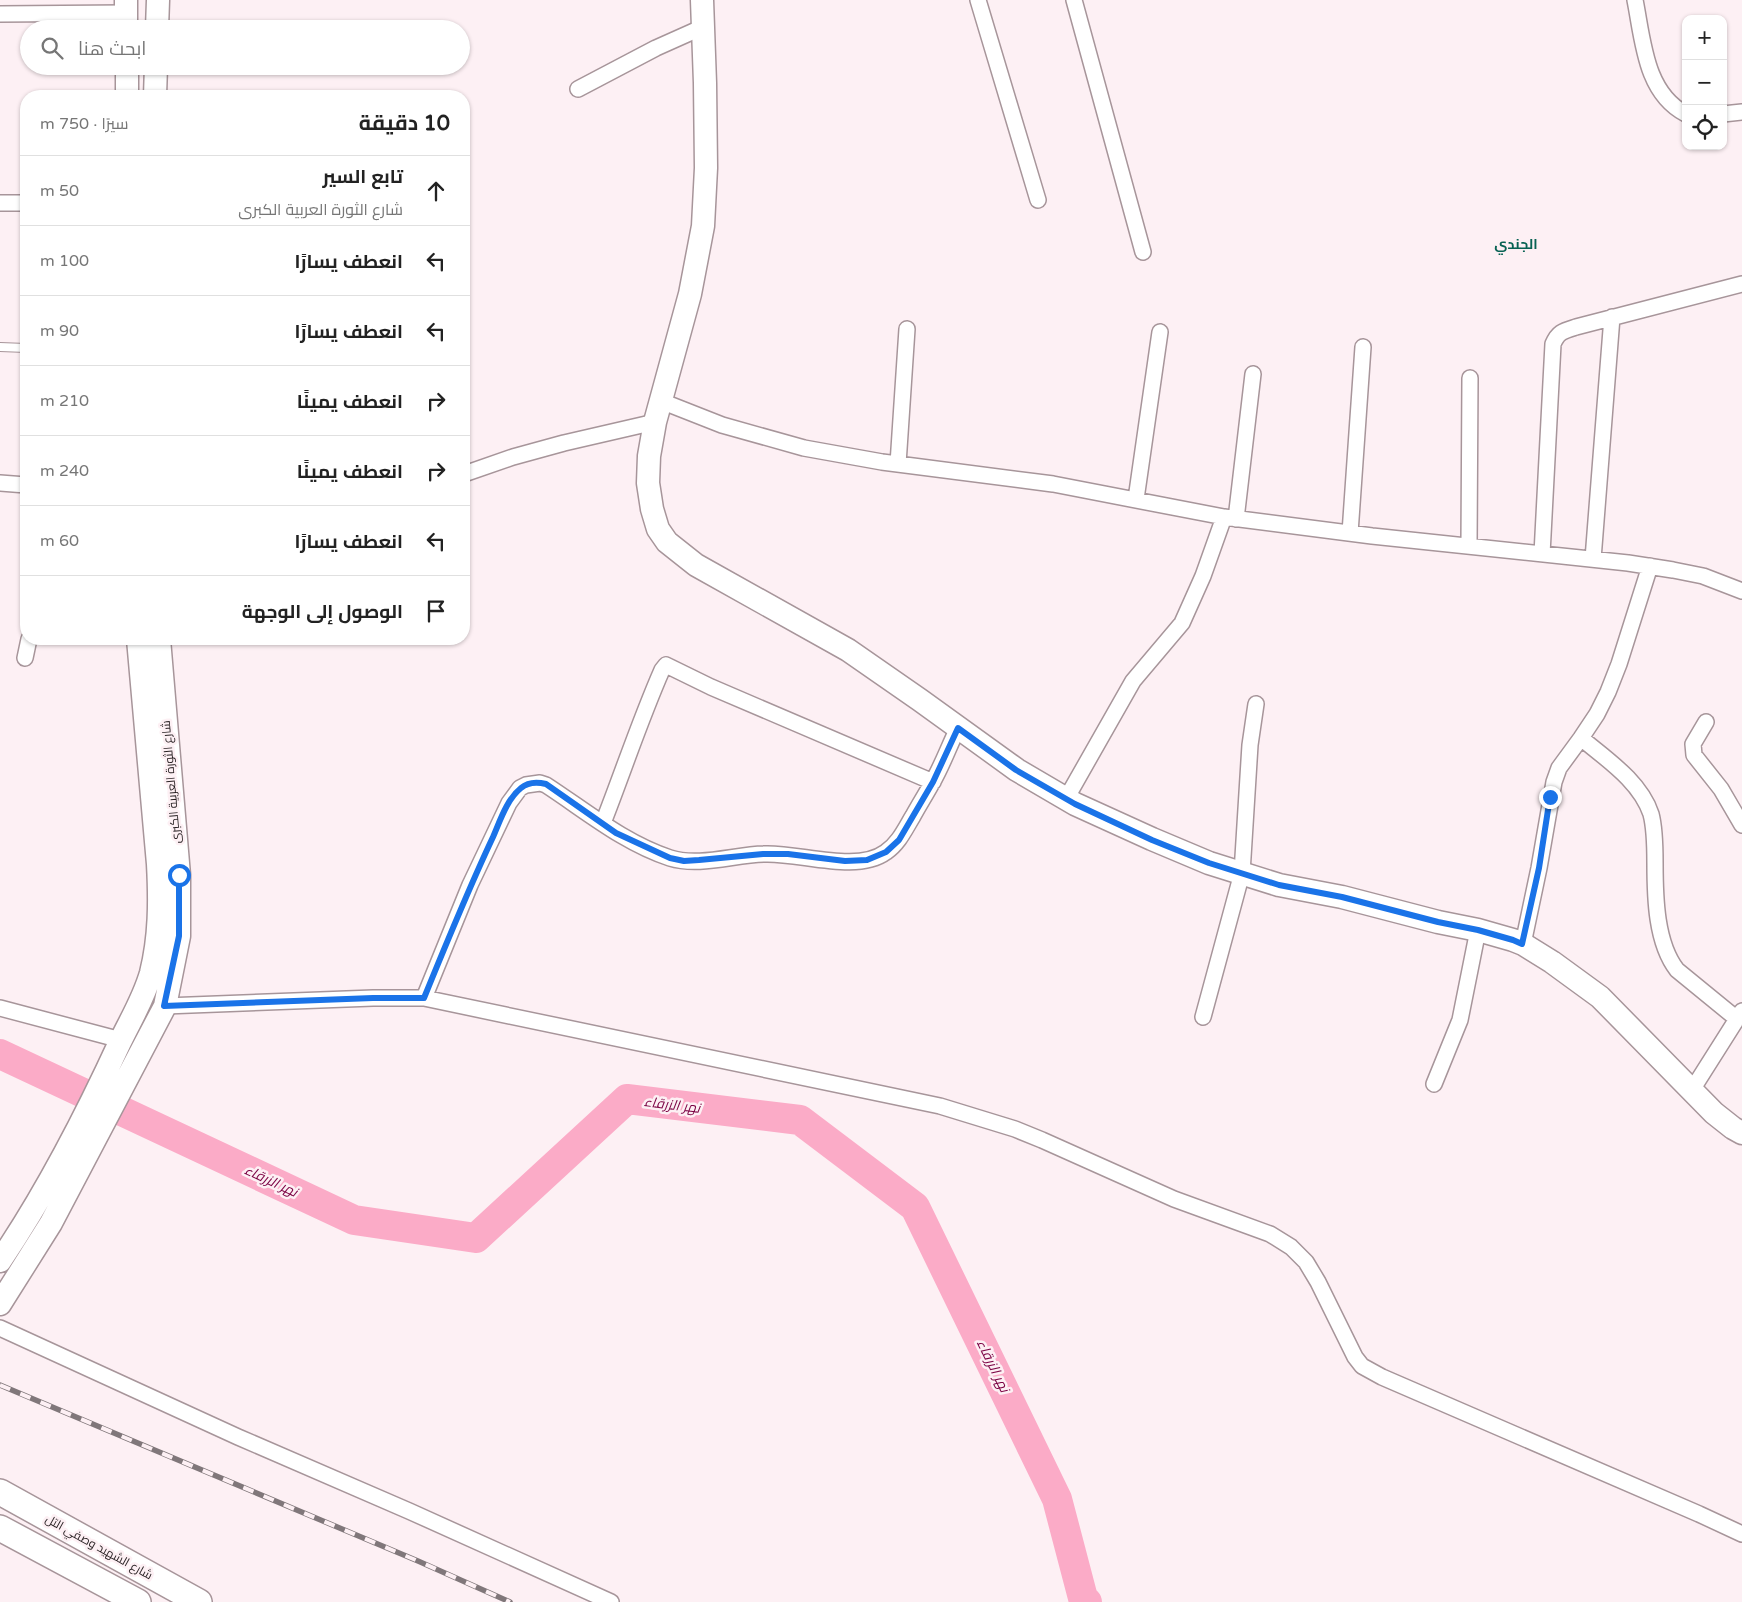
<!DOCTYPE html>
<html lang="ar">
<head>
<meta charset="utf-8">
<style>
	:root { --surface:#fff; --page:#f2f2f2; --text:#222; --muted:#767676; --line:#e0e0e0 }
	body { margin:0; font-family:"Varela Round",Cairo,sans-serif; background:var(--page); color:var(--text); direction:rtl }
	.controls { position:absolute; right:15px; top:15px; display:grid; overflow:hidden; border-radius:10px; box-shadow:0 1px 4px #0004 }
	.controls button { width:45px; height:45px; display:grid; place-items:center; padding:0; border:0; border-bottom:1px solid var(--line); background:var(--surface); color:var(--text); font:25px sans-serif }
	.stop { position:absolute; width:15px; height:15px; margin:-11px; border:4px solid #1a73e8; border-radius:50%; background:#fff }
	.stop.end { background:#1a73e8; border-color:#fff; box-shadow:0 1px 5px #0008 }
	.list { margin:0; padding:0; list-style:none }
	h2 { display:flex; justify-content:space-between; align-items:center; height:65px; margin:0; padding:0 20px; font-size:21px }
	h2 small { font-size:16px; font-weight:400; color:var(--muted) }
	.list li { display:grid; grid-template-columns:32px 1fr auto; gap:15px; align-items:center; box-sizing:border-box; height:70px; padding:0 20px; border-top:1px solid var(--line) }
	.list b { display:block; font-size:19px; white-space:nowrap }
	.list p { margin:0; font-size:16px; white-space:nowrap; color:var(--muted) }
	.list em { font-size:16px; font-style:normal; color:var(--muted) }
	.icon { flex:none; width:28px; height:28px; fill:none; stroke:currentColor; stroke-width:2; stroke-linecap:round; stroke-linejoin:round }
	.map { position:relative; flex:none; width:1742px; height:1602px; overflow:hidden; direction:ltr }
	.search { position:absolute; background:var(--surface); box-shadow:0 1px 4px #0004; left:20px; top:20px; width:450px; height:55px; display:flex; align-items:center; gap:12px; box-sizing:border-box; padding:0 18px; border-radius:28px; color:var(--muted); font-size:19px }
	.panel { position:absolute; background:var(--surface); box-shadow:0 1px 4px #0004; left:20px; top:90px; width:450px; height:555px; border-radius:20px; direction:rtl }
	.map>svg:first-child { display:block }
</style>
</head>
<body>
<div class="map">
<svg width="1742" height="1602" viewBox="0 0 1742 1602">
	<rect width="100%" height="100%" fill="#fdf0f4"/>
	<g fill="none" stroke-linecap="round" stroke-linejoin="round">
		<path stroke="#fbabc7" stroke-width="30" d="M0 1054 354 1220 476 1238 627 1099 800 1120 915 1207 1057 1499 1083 1598 1087 1602"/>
		<defs>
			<path id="lane" d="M0 347 26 348"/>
			<path id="street" d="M978 0 1038 200
				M1074 0 1143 252
				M1635 0C1643 40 1645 93 1686 114
				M0 14 126 13
				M578 89 656 48 703 27
				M1723 114 1742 112
				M0 203H26
				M661 401 722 425 804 448 882 462 1053 484 1224 517 1372 536 1628 563 1673 570 1703 576 1742 591
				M898 464 907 329
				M464 474 513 457 564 443 655 422
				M0 483 26 485
				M1136 499 1160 332
				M1236 519 1253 374
				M1350 533 1363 347
				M1469 546 1470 378
				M1542 554 1553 344C1558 332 1563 331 1576 327L1742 284
				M1593 559 1612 317
				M25 658 29 639
				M1706 722 1693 744 1694 755 1721 789 1742 825
				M1581 738C1606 759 1640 781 1651 814 1655 829 1655 847 1655 863 1655 898 1656 943 1677 970L1737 1019
				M1066 799 1133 681 1182 623 1203 576 1224 517
				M603 823C623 772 640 720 662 670L666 665 711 687 933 782
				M1523 944 1539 868 1554 782 1559 768 1581 738 1597 714 1608 692 1619 664 1650 566
				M424 998 940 1106 1015 1129 1042 1140 1174 1199 1270 1234 1291 1247 1306 1262 1318 1282 1355 1357 1362 1366 1382 1377 1699 1514 1742 1534
				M165 1006 373 998H424L470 885 509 803 520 788 526 785 540 783 546 785C586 811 624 843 670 858 699 867 733 855 764 854 799 852 856 874 886 852 899 843 905 829 913 816 919 805 926 794 932 783 942 766 949 746 958 728
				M0 1008 121 1040
				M1203 1017 1242 873 1250 745 1256 704
				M1434 1084 1460 1020 1478 930
				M1692 1090 1742 1011
				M0 1328 238 1437 409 1511 611 1602"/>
			<path id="secondary" d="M126 0V29
				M702 0 705 83 706 168 703 226 690 294 655 422 649 456 648 483 652 509 658 529 667 542 696 565 848 650 920 700 1017 770 1075 804 1152 839 1209 863 1279 885 1342 897 1438 922 1478 930 1513 940 1523 944 1552 962 1600 997 1714 1113 1733 1128 1742 1133
				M157 29 158 0
				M127 66V96
				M155 96 156 66
				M0 1261C47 1192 85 1118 120 1042 131 1019 144 998 151 973 160 937 160 901 158 864L138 639
				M0 1304 51 1223 165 1006 179 936V875L159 639"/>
			<path id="primary" d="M0 1492 199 1602
				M0 1528 138 1602"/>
		</defs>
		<use href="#lane" stroke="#a7959a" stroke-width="10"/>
		<use href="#street" stroke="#a7959a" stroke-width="18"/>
		<use href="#secondary" stroke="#a7959a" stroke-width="25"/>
		<use href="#primary" stroke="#a7959a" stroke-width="28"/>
		<use href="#lane" stroke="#fff" stroke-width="8"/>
		<use href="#street" stroke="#fff" stroke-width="15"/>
		<use href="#secondary" stroke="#fff" stroke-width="22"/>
		<use href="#primary" stroke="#fff" stroke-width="25"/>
		<defs>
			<path id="rail" d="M0 1385 418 1561 510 1602"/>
		</defs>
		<use href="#rail" stroke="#80777a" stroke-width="5.5"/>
		<use href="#rail" stroke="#fdf0f4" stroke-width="4" stroke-dasharray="11" stroke-linecap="butt"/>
	</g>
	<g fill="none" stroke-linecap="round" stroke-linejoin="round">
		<path stroke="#1a73e8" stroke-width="6" d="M179 875V936L164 1006 373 998H424C446 944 468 890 493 837 500 821 507 799 521 788 528 782 538 782 546 784L616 833 670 858 684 861 699 860 763 854H788L845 861 867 860 886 852 899 840 933 782 958 728 1016 770 1075 804 1152 840 1209 863 1279 885 1342 897 1438 922 1478 930 1513 940 1522 944 1539 868 1550 797"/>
	</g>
	<g text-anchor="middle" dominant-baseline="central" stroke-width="5" stroke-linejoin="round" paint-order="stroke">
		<g font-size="12" fill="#251e20" stroke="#fdf0f4">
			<text transform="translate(171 782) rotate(-95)">شارع الثورة العربية الكبرى</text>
			<text transform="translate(99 1547) rotate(29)">شارع الشهيد وصفي التل</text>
		</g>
		<g font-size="14" font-weight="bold" fill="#086253" stroke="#fdf0f4">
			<text x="1516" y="244">الجندي</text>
		</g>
		<g font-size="14" font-style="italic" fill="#7b0344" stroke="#fdf0f4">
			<text transform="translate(672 1105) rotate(7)">نهر الزرقاء</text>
			<text transform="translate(271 1181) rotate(25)">نهر الزرقاء</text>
			<text transform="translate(993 1366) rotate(64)">نهر الزرقاء</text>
		</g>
	</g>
</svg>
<div class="controls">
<button>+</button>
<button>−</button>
<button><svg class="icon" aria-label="locate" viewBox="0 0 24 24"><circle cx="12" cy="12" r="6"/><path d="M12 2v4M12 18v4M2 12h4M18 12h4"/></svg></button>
</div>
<div class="stop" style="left:179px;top:875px"></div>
<div class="stop end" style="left:1550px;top:797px"></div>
<div class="search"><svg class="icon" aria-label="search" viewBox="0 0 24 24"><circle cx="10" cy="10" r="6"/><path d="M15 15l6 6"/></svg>ابحث هنا</div>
<section class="panel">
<h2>10 دقيقة<small>سيرًا · 750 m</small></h2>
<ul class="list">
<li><svg class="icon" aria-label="ahead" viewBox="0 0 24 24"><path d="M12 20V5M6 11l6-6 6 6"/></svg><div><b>تابع السير</b><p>شارع الثورة العربية الكبرى</p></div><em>50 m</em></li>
<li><svg class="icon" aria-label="left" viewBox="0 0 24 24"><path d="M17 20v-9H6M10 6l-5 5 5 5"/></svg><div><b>انعطف يسارًا</b></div><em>100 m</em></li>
<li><svg class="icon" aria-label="left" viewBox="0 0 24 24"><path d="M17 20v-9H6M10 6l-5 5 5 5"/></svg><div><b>انعطف يسارًا</b></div><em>90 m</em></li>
<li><svg class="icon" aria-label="right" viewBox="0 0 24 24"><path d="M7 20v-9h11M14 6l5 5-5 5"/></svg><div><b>انعطف يمينًا</b></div><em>210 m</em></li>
<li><svg class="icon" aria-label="right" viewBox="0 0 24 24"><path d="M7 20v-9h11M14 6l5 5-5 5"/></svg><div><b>انعطف يمينًا</b></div><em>240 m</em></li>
<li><svg class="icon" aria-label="left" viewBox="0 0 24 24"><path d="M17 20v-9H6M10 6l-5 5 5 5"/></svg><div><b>انعطف يسارًا</b></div><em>60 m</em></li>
<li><svg class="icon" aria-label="arrive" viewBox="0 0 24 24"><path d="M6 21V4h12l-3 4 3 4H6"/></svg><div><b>الوصول إلى الوجهة</b></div></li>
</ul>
</section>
</div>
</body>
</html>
